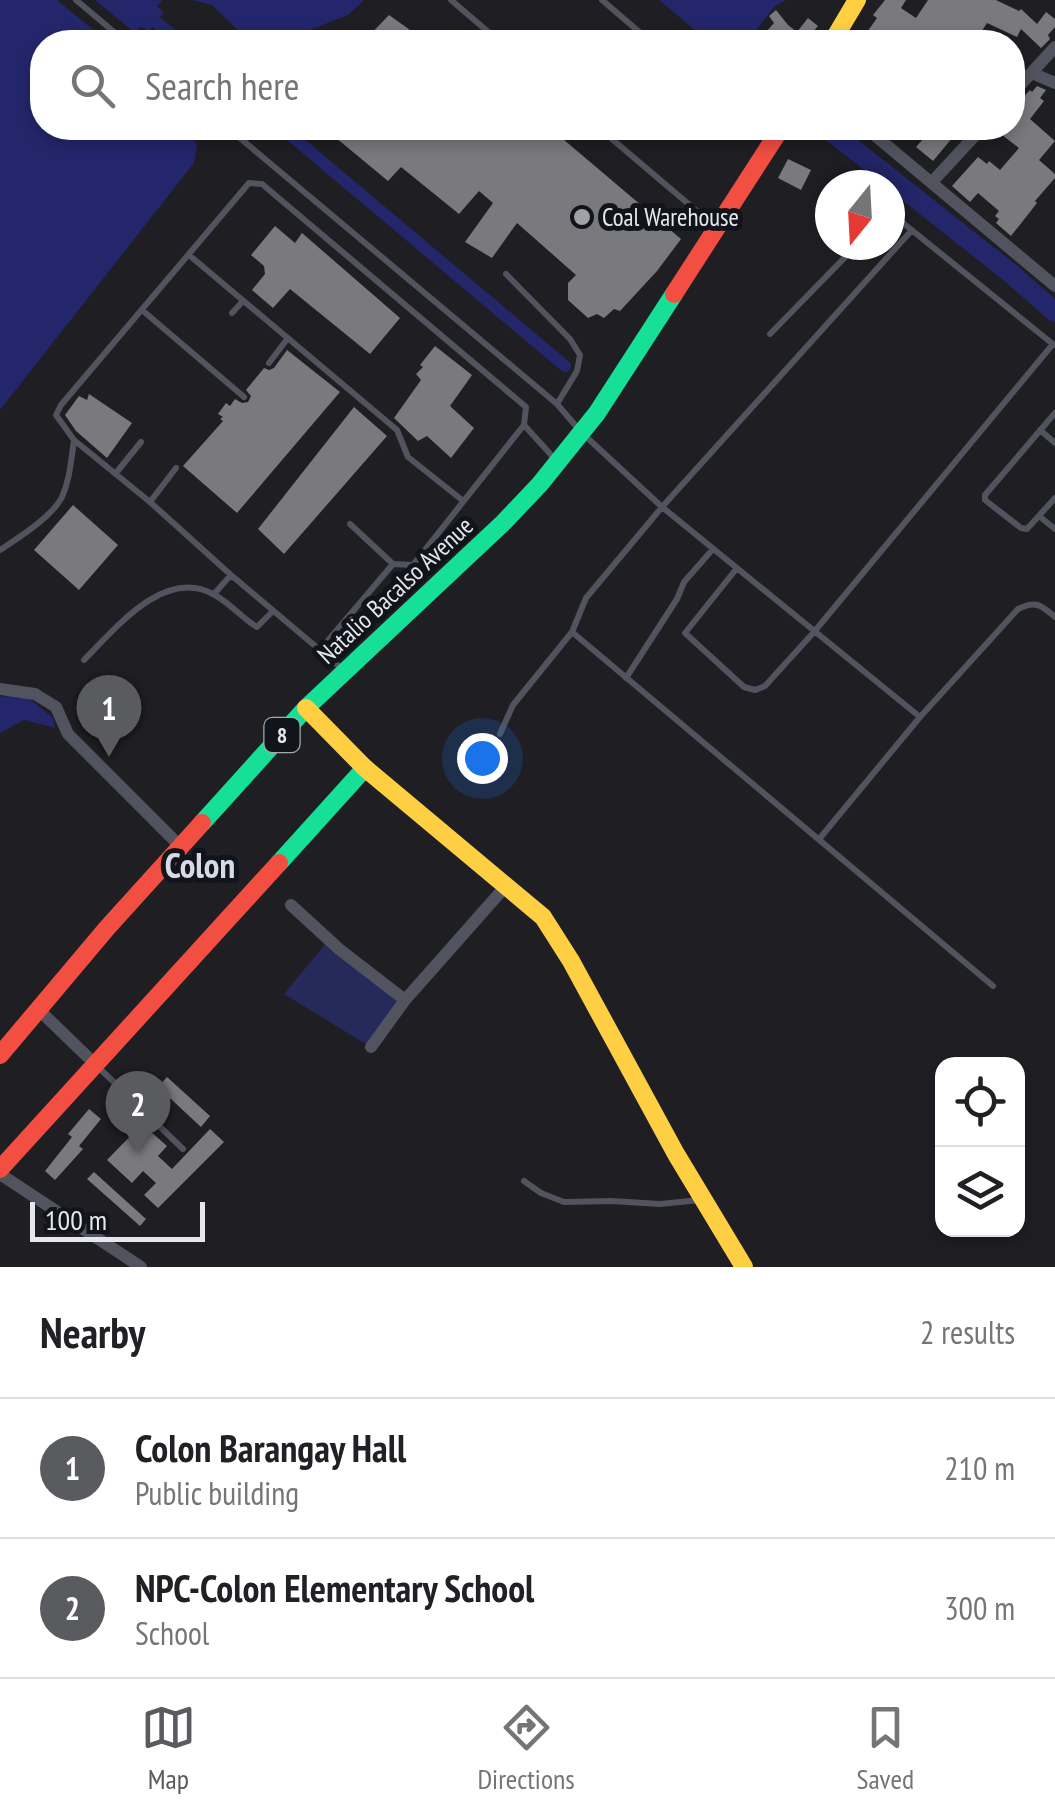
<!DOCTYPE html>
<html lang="en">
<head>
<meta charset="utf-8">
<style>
	:root { --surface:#fff; --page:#f6f6f6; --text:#202124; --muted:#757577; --line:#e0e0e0; --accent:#595b5e }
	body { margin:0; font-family:"PT Sans Narrow",sans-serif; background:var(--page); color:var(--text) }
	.controls { position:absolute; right:30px; bottom:30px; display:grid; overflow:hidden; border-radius:20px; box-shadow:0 5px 15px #0003 }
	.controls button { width:90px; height:90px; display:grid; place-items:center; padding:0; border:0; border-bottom:2px solid var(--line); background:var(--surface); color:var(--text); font:50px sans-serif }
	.compass { position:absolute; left:815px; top:170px; width:90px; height:90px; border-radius:50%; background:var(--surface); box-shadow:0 5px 15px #0003; rotate:198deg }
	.scale { position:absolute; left:30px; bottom:25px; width:175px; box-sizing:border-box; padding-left:10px; border:5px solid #e5e7ed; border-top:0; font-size:28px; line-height:35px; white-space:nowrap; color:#e5e7ed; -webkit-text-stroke:8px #12141c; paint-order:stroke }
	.you { position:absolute; left:482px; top:758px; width:35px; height:35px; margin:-25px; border:8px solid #fff; border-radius:50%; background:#1a73e8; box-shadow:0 0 0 15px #1a73e833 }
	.badge { display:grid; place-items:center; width:65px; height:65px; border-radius:50%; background:var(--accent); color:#fff; font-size:32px; font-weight:700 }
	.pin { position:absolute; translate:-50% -82px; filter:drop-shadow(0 2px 5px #0008) }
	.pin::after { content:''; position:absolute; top:52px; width:35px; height:30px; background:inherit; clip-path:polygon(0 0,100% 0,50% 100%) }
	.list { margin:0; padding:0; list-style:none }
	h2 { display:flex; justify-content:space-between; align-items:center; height:130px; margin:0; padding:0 40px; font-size:42px }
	h2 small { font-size:32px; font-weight:400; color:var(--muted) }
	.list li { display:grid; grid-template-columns:65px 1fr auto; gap:30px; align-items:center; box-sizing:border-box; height:140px; padding:0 40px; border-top:2px solid var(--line) }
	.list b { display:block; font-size:38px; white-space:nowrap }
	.list p { margin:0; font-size:32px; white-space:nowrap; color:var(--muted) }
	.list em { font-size:32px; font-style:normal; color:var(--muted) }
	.icon { flex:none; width:55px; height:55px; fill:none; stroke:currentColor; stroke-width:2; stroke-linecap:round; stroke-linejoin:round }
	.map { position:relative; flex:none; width:1055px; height:1267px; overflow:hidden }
	.search { position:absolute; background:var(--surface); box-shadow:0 5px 15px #0003; left:30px; right:30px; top:30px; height:110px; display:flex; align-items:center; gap:25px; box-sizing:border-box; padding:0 35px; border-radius:40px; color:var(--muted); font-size:38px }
	.sheet { height:410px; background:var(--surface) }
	nav { display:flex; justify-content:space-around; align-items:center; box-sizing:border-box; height:140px; border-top:2px solid var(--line); background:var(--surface); font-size:28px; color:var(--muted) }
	nav a { display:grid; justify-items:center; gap:5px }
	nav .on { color:var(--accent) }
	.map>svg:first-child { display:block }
</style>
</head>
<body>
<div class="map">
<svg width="1055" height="1267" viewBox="0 0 1055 1267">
	<rect width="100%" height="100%" fill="#1e1e23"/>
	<path fill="#252a5a" d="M328 941 406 1010 372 1048 284 994Z"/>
	<path fill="#23266a" d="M0 0H57L108 42H42V128H188L197 145 194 163 0 410Z
		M95 0H162L157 6 164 12 149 31 140 27 135 33Z
		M192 0H364L348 15 280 42H250L212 5Z
		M659 0H786L774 7 747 42H709Z
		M3 696 30 699 53 718 55 728 24 720 0 733V697Z"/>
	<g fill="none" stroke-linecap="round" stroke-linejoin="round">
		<path stroke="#23266a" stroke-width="12" d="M156 22 181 42
			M282 128 565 366"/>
		<path stroke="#23266a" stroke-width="20" d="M827 128 1009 272 1055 312"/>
	</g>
	<path fill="#79797e" d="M885 0H906L901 8 916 18 928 0H996L1019 11 1021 9 1037 24 1046 12 1055 19V27L1048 35 1050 39 1041 48 1021 29 1017 37 987 23 975 42H860L877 18 873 15Z
		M776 10 788 25 797 32 808 18 818 26 804 42H757L774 23 769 16Z
		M389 15 427 42H363Z
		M1037 86 1046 90 1040 98 1044 101 1030 119 1055 141 1039 160 1055 174V178L1035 201 1037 203 1011 236 996 223 999 219 995 216 999 211 978 193 970 202 952 186 978 157 987 164 989 161 1000 170 1019 148 993 128H1012V109L1030 90 1032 92Z
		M324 128H550L681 239 657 271 620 311 614 309 604 318 597 314 588 318 568 300V283L576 275 517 223 492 258 465 242 493 203 479 191 459 214 401 167 388 181Z
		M933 128H962L959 131 963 134 957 140 953 137 933 161 916 147Z
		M788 159 811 170 801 190 778 178Z
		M275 226 295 243 302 233 400 318 370 354 290 289 273 308 252 290 265 274 264 266 251 255Z
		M435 346 472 375 450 406 474 428 451 458 427 436 418 441 394 418 421 380 416 374 423 367 420 365Z
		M287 350 340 392 237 513 183 466 223 421 220 419 223 417 218 414 226 403 230 406 235 399 242 403 248 402 251 396 246 390 264 368 269 370 274 368Z
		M89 394 132 423 107 458 76 431 65 415 79 396 87 400Z
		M354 407 387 436 284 554 258 529Z
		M73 505 118 545 79 590 34 550Z
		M167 1077 210 1116 201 1127 158 1087Z
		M89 1109 101 1119 79 1146 83 1149 55 1180 45 1171 72 1137 68 1134Z
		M142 1124 167 1146 158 1156 172 1169 210 1129 224 1142 158 1208 144 1195 156 1183 143 1171 132 1183 107 1160Z
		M94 1172 146 1219 140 1226 87 1179Z"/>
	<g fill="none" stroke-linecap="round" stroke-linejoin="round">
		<path stroke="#51535e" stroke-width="6" d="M76 0 126 42
			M451 0 500 42
			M602 0 651 42
			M228 128 557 404 581 432 662 507 920 717
			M599 128 712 224
			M890 220 898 219 1054 345
			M912 230 662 507 586 598 572 632 993 986
			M189 255 397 430 408 457 462 500
			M506 274 570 339 580 355 577 371 557 404
			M142 310 244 397
			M232 313 243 301
			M770 334 857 245
			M269 363 288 338
			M1055 413 985 495V500L1021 528 1027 529 1055 498
			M1040 430 1055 443
			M116 473 141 442
			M150 502 176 468
			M1039 516 1055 529
			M350 524 393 564 413 565 524 425
			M0 550C18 538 52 517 62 497 70 479 71 460 74 441
			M737 568 685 633 744 687 755 690 765 686 814 632 1053 344
			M214 594 231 575
			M320 650 393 564
			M84 660C115 629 164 567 213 594 229 602 242 618 257 627L273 611
			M340 667 231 575 150 502 74 440 56 415 61 405 249 183 262 184 526 407 524 425 553 457
			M626 678 677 599 684 582 713 549
			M500 734 513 705 572 632
			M820 838 920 717 1018 609C1036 600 1041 605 1055 617
			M96 1065 183 1149
			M524 1181 541 1193 564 1202 611 1201 660 1204 700 1200"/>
		<path stroke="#51535e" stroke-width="12" d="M1032 73 1055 83
			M1012 94 1055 47
			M866 128 1055 286
			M932 182 982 128
			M0 689 35 694 56 707 68 734 181 847
			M291 905 339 949 405 1000
			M38 1009 95 1064
			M371 1047 405 1000 505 887
			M0 1174 141 1267"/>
		<path stroke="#16e098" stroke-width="18" d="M202 823 306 708 504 522 540 484 597 413 674 294
			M279 863 365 768"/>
		<path stroke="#ffcf43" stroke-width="18" d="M832 42 857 0
			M306 708 365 768 543 917 571 961 676 1154 744 1267"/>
		<path stroke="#f24e42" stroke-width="18" d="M674 294 781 128
			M0 1055 107 928 202 823
			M0 1169 279 863"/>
	</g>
	<circle fill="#9fa1a6" stroke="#12141c" stroke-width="4" cx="582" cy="217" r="10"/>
	<g text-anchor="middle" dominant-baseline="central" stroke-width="10" stroke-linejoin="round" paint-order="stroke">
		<rect fill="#12141c" stroke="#a6a8ae" stroke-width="2.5" x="264.5" y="718" width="35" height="34" rx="8"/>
		<g font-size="22" font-weight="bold" fill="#e5e7ed">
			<text x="282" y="735">8</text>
		</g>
		<g font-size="25" fill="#e5e7ed" stroke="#12141c" text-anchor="start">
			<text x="602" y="217">Coal Warehouse</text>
		</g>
		<g font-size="25" fill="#e5e7ed" stroke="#12141c">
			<text transform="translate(395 590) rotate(-43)">Natalio Bacalso Avenue</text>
		</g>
		<g font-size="35" font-weight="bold" fill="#d7dae7" stroke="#12141c">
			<text x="200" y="865">Colon</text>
		</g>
	</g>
</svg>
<div class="controls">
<button><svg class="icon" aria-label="locate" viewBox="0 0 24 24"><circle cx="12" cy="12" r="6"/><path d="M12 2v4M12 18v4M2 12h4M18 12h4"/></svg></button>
<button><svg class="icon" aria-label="layers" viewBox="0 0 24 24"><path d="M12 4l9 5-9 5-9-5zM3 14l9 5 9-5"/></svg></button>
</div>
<svg class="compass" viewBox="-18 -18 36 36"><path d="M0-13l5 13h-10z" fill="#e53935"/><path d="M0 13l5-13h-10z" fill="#757577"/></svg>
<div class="scale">100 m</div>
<div class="you"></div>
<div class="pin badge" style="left:109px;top:757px">1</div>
<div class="pin badge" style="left:138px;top:1153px">2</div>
<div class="search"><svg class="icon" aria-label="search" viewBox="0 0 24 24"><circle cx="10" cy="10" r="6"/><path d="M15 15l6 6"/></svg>Search here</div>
</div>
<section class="sheet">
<h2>Nearby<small>2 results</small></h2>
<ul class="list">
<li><span class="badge">1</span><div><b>Colon Barangay Hall</b><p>Public building</p></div><em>210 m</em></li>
<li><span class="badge">2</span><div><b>NPC-Colon Elementary School</b><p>School</p></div><em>300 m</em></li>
</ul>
</section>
<nav>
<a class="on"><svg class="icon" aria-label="map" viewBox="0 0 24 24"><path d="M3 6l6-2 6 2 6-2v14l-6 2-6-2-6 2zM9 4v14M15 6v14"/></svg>Map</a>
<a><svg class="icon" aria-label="directions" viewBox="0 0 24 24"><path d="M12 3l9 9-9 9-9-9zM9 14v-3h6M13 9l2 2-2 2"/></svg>Directions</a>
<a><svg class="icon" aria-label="saved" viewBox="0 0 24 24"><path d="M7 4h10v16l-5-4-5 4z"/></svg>Saved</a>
</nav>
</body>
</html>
